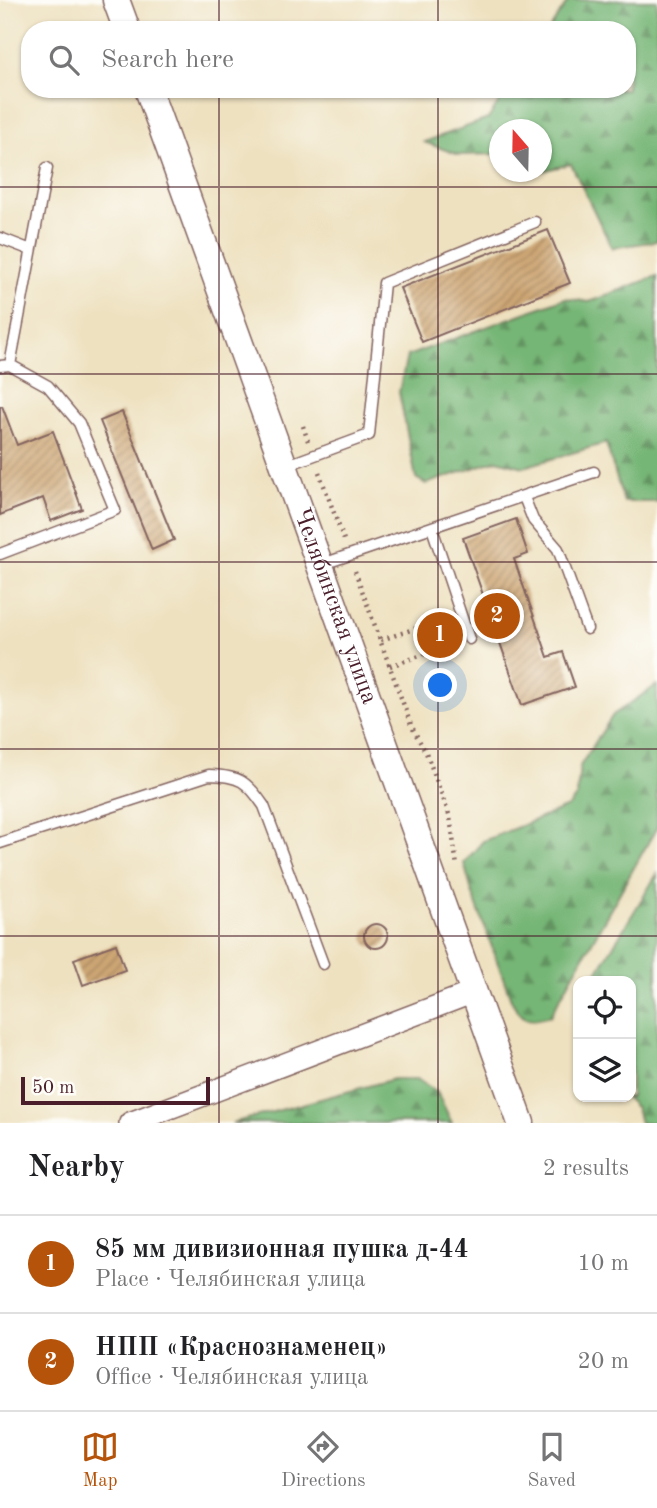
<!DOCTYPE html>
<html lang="en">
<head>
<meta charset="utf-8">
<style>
	:root { --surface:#fff; --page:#f2f2f2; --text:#202124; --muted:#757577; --line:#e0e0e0; --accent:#b45309 }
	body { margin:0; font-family:"Old Standard TT",serif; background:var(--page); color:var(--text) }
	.controls { position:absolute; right:21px; bottom:21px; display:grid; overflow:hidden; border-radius:14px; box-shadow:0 2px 5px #0004 }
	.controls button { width:63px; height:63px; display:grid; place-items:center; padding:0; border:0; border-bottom:2px solid var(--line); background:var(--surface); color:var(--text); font:35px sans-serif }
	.compass { position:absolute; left:489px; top:119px; width:63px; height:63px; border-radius:50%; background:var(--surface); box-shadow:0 2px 5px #0004; rotate:340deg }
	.scale { position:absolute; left:21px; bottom:18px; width:189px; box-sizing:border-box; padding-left:7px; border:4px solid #4a1f2b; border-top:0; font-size:19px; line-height:24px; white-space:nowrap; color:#4a1f2b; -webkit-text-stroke:5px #fdfcf7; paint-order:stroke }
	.you { position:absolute; left:441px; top:686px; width:24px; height:24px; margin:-18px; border:5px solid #fff; border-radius:50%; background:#1a73e8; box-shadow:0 0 0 10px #1a73e833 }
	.badge { display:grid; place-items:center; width:46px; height:46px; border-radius:50%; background:var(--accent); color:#fff; font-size:23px; font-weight:700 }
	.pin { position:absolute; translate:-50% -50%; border:4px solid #fff; box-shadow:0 2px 7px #0006 }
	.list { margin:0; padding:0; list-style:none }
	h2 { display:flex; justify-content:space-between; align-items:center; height:91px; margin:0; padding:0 28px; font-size:30px }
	h2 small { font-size:23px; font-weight:400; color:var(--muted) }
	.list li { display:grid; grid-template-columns:46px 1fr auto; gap:21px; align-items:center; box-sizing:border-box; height:98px; padding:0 28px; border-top:2px solid var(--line) }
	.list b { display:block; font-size:26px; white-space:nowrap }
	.list p { margin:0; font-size:23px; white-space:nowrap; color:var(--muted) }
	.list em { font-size:23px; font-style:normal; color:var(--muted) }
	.icon { flex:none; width:38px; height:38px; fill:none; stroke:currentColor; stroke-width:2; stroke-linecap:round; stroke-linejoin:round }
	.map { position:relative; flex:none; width:657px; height:1123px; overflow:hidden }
	.search { position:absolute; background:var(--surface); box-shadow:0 2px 5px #0004; left:21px; right:21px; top:21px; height:77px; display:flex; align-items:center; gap:18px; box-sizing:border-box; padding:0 24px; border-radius:28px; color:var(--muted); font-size:26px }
	.sheet { height:287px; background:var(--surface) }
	nav { display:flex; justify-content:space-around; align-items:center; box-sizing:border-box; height:98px; border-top:2px solid var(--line); background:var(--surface); font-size:19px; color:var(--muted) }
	nav a { display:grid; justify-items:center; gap:4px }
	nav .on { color:var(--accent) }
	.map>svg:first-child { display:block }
</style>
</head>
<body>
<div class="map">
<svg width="657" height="1123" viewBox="0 0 657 1123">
	<defs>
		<pattern id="forest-firs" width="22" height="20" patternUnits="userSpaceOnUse" patternTransform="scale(1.75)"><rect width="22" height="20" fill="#75b575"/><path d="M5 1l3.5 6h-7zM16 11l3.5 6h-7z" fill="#629360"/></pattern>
		<pattern id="building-hatch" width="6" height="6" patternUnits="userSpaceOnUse" patternTransform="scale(1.75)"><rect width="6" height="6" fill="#cda674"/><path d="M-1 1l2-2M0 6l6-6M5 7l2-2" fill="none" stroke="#a8875f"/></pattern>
	</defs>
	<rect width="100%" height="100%" fill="#fdfcf7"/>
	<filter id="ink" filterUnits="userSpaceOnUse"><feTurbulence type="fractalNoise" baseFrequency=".0143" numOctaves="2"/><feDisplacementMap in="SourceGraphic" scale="14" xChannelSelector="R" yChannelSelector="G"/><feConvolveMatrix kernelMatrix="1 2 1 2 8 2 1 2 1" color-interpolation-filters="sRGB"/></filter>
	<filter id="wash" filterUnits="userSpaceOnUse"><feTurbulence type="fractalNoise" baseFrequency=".00686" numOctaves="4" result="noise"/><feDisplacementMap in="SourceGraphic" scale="28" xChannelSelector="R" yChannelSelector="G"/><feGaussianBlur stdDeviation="1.57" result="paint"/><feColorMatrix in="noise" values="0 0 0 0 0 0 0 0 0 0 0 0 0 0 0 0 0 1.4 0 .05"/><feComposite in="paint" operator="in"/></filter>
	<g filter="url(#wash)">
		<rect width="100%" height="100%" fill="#eee1c0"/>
		<path fill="url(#forest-firs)" stroke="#606a50" stroke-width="2" d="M569 0H657V241L612 248 571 164 542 171V130H500L499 154 459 155 424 142 488 119 508 89H627V30H549Z
			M657 276V502H624L606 443 524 467 497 460 426 484 416 478 399 392 407 356 565 298 589 302Z
			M657 685V827L550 1016C528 1022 524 1022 512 1002L472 892 464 863 483 841 568 807 577 796 580 766 613 715Z
			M657 874V1123H640L636 1108 625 1097H631V981H592Z
			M394 1079H417L437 1092 452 1123H232Z"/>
		<g id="blocks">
			<path fill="url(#building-hatch)" d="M548 230 570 283 422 342 400 288Z
				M0 406H2L17 445 53 431 82 509 51 521 43 498 0 515Z
				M122 412 174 540 152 550 100 421Z
				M516 519 528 554 514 559 548 657 563 652 575 687 522 705 463 538Z
				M364 936a12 12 0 1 1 24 0a12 12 0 1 1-24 0Z
				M116 944 125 970 83 985 74 959Z"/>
		</g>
	</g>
	<g filter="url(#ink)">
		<use href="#blocks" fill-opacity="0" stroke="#83635f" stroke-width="2"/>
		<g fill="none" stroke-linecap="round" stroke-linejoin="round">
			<defs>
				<path id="service" d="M0 238 31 250
					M10 365 47 168
					M0 366 10 365 48 386 79 423 115 510 0 554
					M285 466 369 435 384 283 535 222
					M524 497 533 520 558 549 587 629
					M432 528 469 639
					M320 565 594 472
					M0 843 209 775C240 776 247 781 264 806L323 964"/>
				<path id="minor" d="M130 1123 474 992"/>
				<g id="tertiary">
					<path d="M116 0 127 30"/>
					<path id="s1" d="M148 89 521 1123"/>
				</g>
			</defs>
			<use href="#service" stroke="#83635f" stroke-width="13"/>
			<use href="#minor" stroke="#83635f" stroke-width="24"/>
			<use href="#tertiary" stroke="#83635f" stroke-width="29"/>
			<path stroke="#83635f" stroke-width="4.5" stroke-dasharray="2 5" stroke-linecap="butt" d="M303 426 308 441
				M319 472 344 540
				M355 571 411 725 427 755 450 817 457 866
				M381 640 446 618
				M390 666 455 644"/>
			<use href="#service" stroke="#fff" stroke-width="10"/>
			<use href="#minor" stroke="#fff" stroke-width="21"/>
			<use href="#tertiary" stroke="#fff" stroke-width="26"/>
		</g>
	</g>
	<path fill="none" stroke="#4a1f2b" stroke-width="2" stroke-opacity="0.55" d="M219 0V30M438 0V30M219 89V1123M438 89V1123M0 187H657M0 374H657M0 562H657M0 749H657M0 936H657"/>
	<g text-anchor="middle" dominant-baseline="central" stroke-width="5" stroke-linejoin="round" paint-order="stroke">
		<g font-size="24" fill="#4a1f2b" stroke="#fdfcf7">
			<text stroke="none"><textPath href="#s1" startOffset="550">Челябинская улица</textPath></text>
		</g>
	</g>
</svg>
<div class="controls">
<button><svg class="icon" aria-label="locate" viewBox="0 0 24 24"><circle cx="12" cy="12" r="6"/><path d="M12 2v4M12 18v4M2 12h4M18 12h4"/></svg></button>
<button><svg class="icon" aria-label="layers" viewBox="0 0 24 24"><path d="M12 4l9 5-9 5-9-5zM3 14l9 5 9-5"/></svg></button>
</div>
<svg class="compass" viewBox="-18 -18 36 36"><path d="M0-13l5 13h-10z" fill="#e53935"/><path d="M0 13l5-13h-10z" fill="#757577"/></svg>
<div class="scale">50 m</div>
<div class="you"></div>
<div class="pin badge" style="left:440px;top:635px">1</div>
<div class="pin badge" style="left:497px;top:616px">2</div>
<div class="search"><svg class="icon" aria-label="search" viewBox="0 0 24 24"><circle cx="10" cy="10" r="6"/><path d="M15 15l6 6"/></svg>Search here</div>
</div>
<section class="sheet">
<h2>Nearby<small>2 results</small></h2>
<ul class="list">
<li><span class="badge">1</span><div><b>85 мм дивизионная пушка д-44</b><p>Place · Челябинская улица</p></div><em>10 m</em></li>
<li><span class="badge">2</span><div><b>НПП «Краснознаменец»</b><p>Office · Челябинская улица</p></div><em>20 m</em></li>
</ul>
</section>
<nav>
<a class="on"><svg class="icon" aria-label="map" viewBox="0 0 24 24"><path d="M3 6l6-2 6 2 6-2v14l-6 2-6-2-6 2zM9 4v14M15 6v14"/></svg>Map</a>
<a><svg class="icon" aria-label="directions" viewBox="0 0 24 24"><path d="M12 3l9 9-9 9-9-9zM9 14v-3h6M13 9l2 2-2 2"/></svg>Directions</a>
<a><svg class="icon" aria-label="saved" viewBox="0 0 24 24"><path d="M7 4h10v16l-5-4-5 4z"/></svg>Saved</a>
</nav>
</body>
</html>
